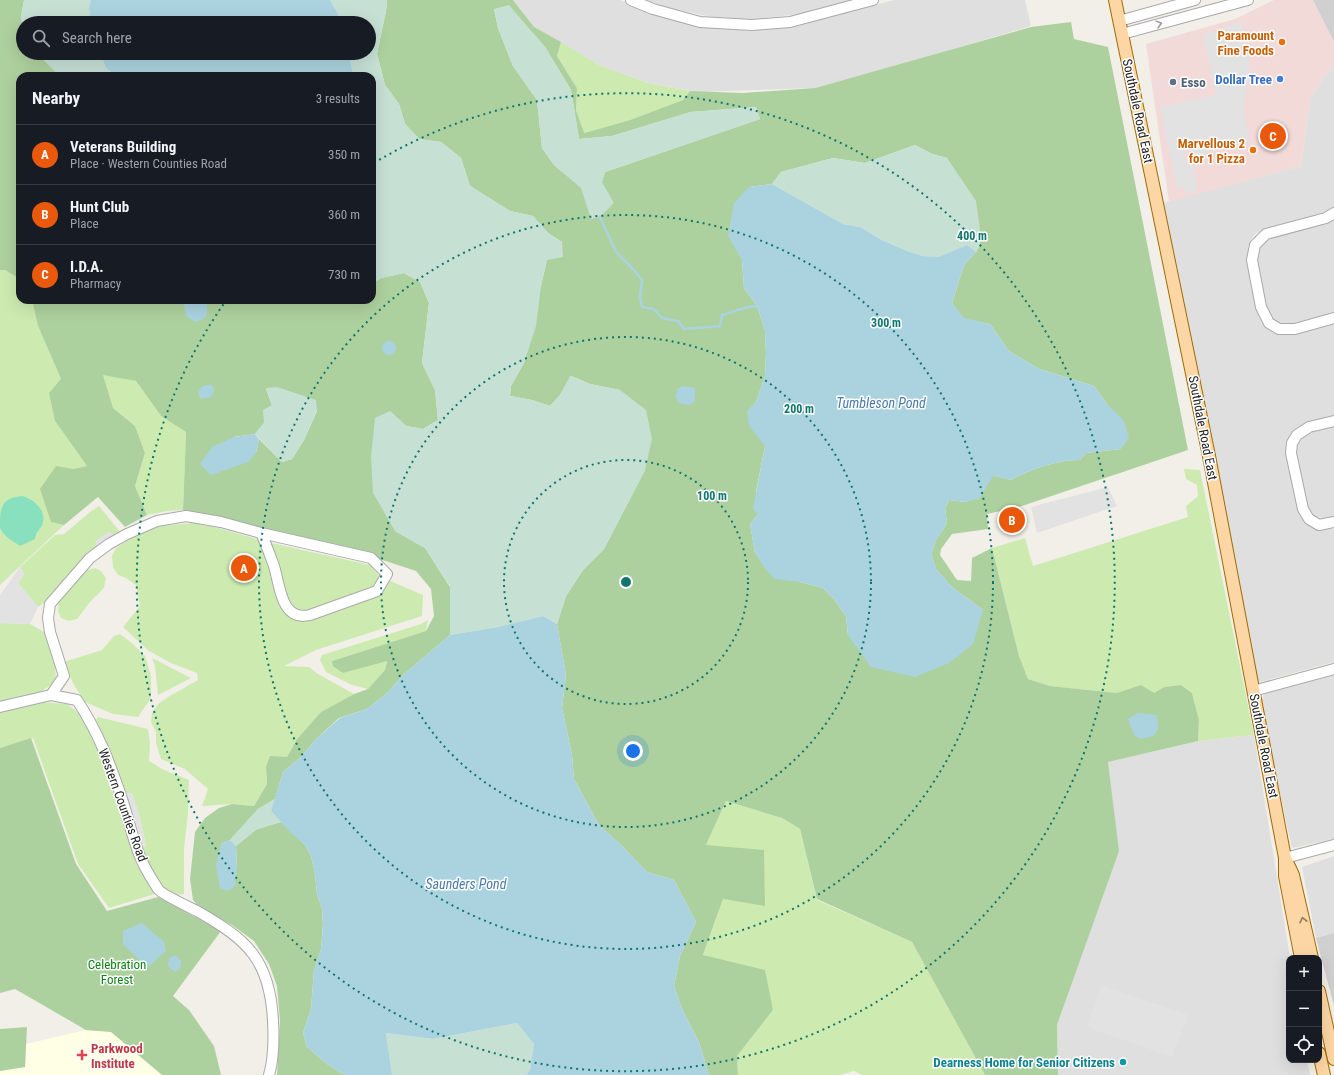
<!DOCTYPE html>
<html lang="en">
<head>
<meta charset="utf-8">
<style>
	:root { --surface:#171b24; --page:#242831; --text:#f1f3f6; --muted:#9ea1a6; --line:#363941; --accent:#ea580c }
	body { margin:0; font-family:"Roboto Condensed",sans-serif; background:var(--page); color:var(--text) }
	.controls { position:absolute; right:12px; bottom:12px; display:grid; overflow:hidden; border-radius:8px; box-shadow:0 4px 16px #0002 }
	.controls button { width:36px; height:36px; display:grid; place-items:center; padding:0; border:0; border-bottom:1px solid var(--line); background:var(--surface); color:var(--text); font:20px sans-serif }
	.you { position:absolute; left:633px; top:751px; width:14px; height:14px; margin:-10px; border:3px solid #fff; border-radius:50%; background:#1a73e8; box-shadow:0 0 0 6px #1a73e833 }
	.badge { display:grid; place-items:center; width:26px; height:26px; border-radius:50%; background:var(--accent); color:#fff; font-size:13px; font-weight:700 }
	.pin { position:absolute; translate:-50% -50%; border:2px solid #fff; box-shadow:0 1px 4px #0006 }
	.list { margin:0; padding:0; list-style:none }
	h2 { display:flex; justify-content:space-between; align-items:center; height:52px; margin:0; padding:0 16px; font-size:17px }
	h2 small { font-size:13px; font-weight:400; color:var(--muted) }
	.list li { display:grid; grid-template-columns:26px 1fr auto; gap:12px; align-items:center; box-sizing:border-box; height:60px; padding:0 16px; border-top:1px solid var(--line) }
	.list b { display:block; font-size:15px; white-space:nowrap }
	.list p { margin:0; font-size:13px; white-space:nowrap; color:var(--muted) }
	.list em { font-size:13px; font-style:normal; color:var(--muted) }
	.icon { flex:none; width:22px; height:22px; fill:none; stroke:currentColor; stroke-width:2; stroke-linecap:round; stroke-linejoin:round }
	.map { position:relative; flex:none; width:1334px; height:1075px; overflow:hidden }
	.search { position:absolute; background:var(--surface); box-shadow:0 4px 16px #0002; left:16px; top:16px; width:360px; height:44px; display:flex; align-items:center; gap:10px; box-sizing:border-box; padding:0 14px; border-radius:22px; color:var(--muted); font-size:15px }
	.panel { position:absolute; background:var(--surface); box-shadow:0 4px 16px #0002; left:16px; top:72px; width:360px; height:232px; border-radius:12px }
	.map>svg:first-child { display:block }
</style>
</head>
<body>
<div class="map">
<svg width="1334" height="1075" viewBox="0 0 1334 1075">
	<rect width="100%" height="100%" fill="#f2efe9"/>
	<path fill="#e0dfdf" d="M513 0H620L666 17 752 30 784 28 806 23 894 0H1025L1031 26 899 65 814 88 697 92 648 83 599 65 534 27Z
		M646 0H855L800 14 754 19H728L707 16 665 7Z
		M1334 64V207L1320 214 1262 230 1254 235 1249 243 1247 259 1257 312 1261 321 1268 328 1283 334 1291 335 1334 323V415L1306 423 1296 429 1289 438 1287 445 1286 456 1300 515 1304 521 1315 527 1321 529 1334 528V662L1260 682 1258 680 1163 203 1301 166 1311 96Z
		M1334 219V312L1288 325 1278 322 1272 318 1268 312 1257 262V252L1260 246 1264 240 1270 237Z
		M1334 425V517L1327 519 1314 516 1310 511 1306 503 1296 458 1297 449 1298 442 1304 434 1315 430Z
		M1334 674V839L1292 848 1262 712V700L1264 694 1271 691Z
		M1254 735 1290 958H1289V1060H1307L1310 1075H1058L1057 1025 1118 851 1108 762 1198 741Z
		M1334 856V933L1316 938 1302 867Z"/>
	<path fill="#f2dad9" d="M1274 0H1313L1334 42V64L1311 96 1301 166 1169 202 1146 44 1235 19Z"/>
	<path fill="#ffffe5" d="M86 1030 111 1032 162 1075H0V1071L25 1067 26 1044Z"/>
	<path fill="#d0d0d0" d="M1313 0H1334V42Z
		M1334 933V1006L1316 938Z"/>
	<path fill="#cdebb0" d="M561 42 599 65 648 83 690 91 683 100 630 120 583 133 576 110 577 88 557 56Z
		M0 270H5L20 279V300H32L38 326 61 379 55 421 87 466 73 469 51 522 64 525 0 585Z
		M102 374 136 381 161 416 186 432 183 510 167 511 147 515 135 486 145 453 135 426 113 408Z
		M1184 469 1200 470 1254 735 1198 741 1199 720 1192 693 1181 685 1164 687 1154 693H1117L1050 686 1028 679 1019 656 992 548 1025 538 1033 566 1188 517 1186 506 1198 496 1197 485 1186 479Z
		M99 506 121 533 97 548 47 601 38 607 18 583 24 574 20 567 55 535 64 534 90 512Z
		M193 523 218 528 271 543 370 565 379 576 423 595 422 616 316 650 284 666 309 667 318 674 354 694 321 712 297 739 287 757 266 767 267 784 254 806 232 804 202 806 208 789 185 769 161 759 156 743V732L151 722 152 713 158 704 168 697 198 680 197 673 171 663 149 651 123 627 140 606 136 585 126 578 118 575 113 567 112 556 116 548 145 530 162 526Z
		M95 568 101 571 106 578 104 588 90 602 77 619 69 621 61 618 58 611 59 602 78 579 87 570Z
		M428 620 426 631 332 661 343 673 387 660 385 670 368 689 352 685 326 672 320 660 322 655 421 624Z
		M0 623 30 624 44 632 55 664 56 681 41 692 40 702 67 704 79 713 95 743 106 772 136 863 155 894 109 908 78 864 33 738 0 748Z
		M120 634 133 644 145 656 151 676V698L138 717 113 714 85 702 73 683 64 662 102 650 114 636Z
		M152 658 191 678 158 695 155 666Z
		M98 717 148 729 150 743 149 761 162 769 189 780 188 813 184 849V894L176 895 159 884 140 848 146 846 140 818 132 793 124 794 110 755 96 720Z
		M726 801 782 818 800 829 817 900 912 942 985 1075H862L854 1071 840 1075H738L737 1056 773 1010 703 956 723 899 765 905 706 845Z"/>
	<path fill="#add19e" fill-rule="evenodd" d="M0 0H24L21 17 23 28V53H37L60 76H20V279L5 270H0Z
		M387 0H513L534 27 561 42 557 56 577 88 576 110 584 133 630 120 683 100 690 91 742 93 815 88 1031 27 1071 22 1074 39 1108 47 1188 450 1019 507 987 514 988 529 952 534 941 549 940 555 957 580 971 581 972 558 992 548 1019 656 1028 679 1050 686 1117 693 1141 685 1154 693 1164 687 1181 685 1192 693 1199 720 1198 741 1108 762 1119 851 1057 1025 1058 1075H985L912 942 817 899 800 829 782 818 726 801 706 845 764 850 765 906 723 899 703 955 765 970 773 1010 737 1056 738 1075H709L699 1042 682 1009 674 986 680 956 696 922 674 880 647 872 620 844 599 825 574 779 572 755 562 708 566 675 557 624 566 596 583 570 604 549 645 470 620 390 590 384 571 376 560 395 550 406 532 400 510 396 511 386 524 363 547 259 562 242 548 233 533 216 510 211 470 186 461 158 441 142 419 139 405 124 399 104 385 85 377 54 386 11ZM494 9 532 32 545 47 571 90 579 139 612 136 691 112 756 107 760 119 605 172 602 182 581 187 554 165 542 148 537 100 513 66 498 28ZM915 145 932 154 947 158 979 222 980 245 976 252 964 265 952 303 964 319 990 324 1009 351 1039 369 1094 386 1107 404 1121 449 1086 453 1080 460C1057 460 1031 469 1011 480L993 475 966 502 949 500 945 508 947 523 936 540 931 554 936 569 952 587 983 610 848 635 846 616 833 598 823 588 800 582 755 553 750 524 758 514 756 492 765 446 756 402 765 376 766 354 765 330 757 306 744 288 742 260 749 187 772 184 781 172 833 158 865 163Z
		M404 273 420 282 429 303 422 363 435 390 438 420 423 429 406 426 390 411 395 531 425 548 450 587V635L403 675 386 694 367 709 339 718 316 739 301 757 283 772 275 799 258 809 230 840 221 844 237 868 236 846 257 829 281 822 305 845 311 856 315 874 317 894 322 909 323 925 321 949 314 970 311 1009 303 1033 307 1047 327 1064 341 1073 347 1075H277L280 1021 277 986 269 964 254 941 232 925 198 906 193 900 190 879 195 832 205 818 219 808 232 804 254 806 267 784 266 767 270 756 287 757 297 739 321 712 354 694 368 689 385 670 387 661 343 673 333 666 332 661 426 631 434 616 431 589 416 571 349 549 279 534 183 510 186 432 161 416 136 381 103 375 113 408 135 426 145 453 135 486 147 515 125 527 98 497 64 525 51 522 40 489 56 466 73 469 87 466 55 421 49 393 61 379 38 326 32 300H189L184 306 207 303 202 300H372V284L381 278ZM266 389 317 411 304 440 292 459 282 462 259 439 256 453 233 437 255 434 264 423 272 405Z
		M31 738 76 864 107 911 158 897 221 931 173 996 189 1010 214 1046 221 1075H162L111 1032 86 1030 15 989 0 993V748Z
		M27 1027 25 1067 0 1071V1029Z"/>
	<path fill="#c6e0d4" d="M24 0H91L89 8 91 23H23V28L21 17Z
		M330 0H387L386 11 377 54 385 85 399 104 405 124 419 139 441 142 461 158 470 186 510 211 533 216 548 233 562 242 563 257 547 260 541 286 536 326 524 363 511 386 510 396 532 400 550 406 560 395 570 376 590 384 620 390 646 410 652 439 645 470 604 549 583 570 566 596 557 624 543 616 498 627 450 635V586L425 548 395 531 373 493 371 457 375 418 390 411 406 426 423 429 438 420 435 390 422 363 429 303 420 282 404 273 381 278 372 284V76H353L349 53H369V23H341L337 12Z
		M509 5 545 47 571 90 579 139 612 136 691 112 756 107 760 119 605 172 602 182 614 203 600 217 591 219 581 188 554 165 542 148 537 100 513 66 498 28 494 9Z
		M37 53H100L106 68 116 76H60Z
		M915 145 932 154 947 158 976 201 979 222 980 245 976 252 967 245 938 257 923 256 907 251 882 240 860 227 843 224 772 184 781 172 833 158 865 163Z
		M277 387 316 400 317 410 304 440 292 459 282 462 255 434 264 423 263 410 272 405 266 388Z
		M275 799 271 811 281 822 257 829 236 846 230 840 258 809Z
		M517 1023 534 1044 530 1070 526 1075H392L386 1033 433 1039Z"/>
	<path fill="#88e0be" d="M22 496C34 499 48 511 42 525 40 530 36 531 35 539L20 546C12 540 4 537 0 528 0 509 0 498 22 496Z"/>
	<path fill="#e2e2e2" d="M1241 22 1248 52 1249 74 1243 108 1250 142 1191 157 1190 150 1185 151 1184 152 1186 160 1191 159 1198 190 1185 193 1182 186 1177 187 1160 107 1216 95 1203 35Z
		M1108 487 1117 506 1037 533 1031 507Z
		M109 532 115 536 97 548 95 541Z
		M20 567 24 574 18 583 38 607 30 624 0 623V595Z
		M132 793 140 818 146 846 140 848 124 794Z
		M1101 985 1188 1015 1172 1057 1087 1027Z"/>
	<path fill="#aad3df" d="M91 0H330L337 12 341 23H91L89 8Z
		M100 53H349L353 76H116L106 68Z
		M772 184 843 224 860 227 882 240 907 251 923 256 938 257 967 245 976 252 964 265 952 303 964 318 990 324 1009 351 1039 369 1094 386 1107 404 1124 421 1129 438 1121 449 1086 453 1080 460C1057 460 1031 469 1011 480L993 476 980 498 966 502 949 500 945 508 947 523 936 540 931 554 936 569 952 587 983 610 973 644 949 663 915 677 871 667 848 635 846 616 833 598 823 588 800 582 775 579 764 567 755 553 750 524 758 514 753 509 765 446 749 426 747 411 756 402 765 376 766 354 765 330 757 306 744 288 742 260 728 236 734 203 749 187Z
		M189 300H202L207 303V315L203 319 196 322 187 317 184 306Z
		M382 348a7 7 0 1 1 14 0a7 7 0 1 1-14 0Z
		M206 385H211C216 389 214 392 211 397L201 399C196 392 199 388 206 385Z
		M683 386 695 388V401L690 405 679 403 676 397 677 389Z
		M255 434 259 439 256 453 248 462 211 475 200 464 212 447 234 437Z
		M543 616 557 624 566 675 562 708 572 755 574 779 599 825 620 844 647 872 674 880 696 922 680 956 674 986 682 1009 699 1042 709 1075H526L530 1070 534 1044 517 1023 433 1039 386 1033 392 1075H347L341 1073 327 1064 307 1047 303 1033 311 1009 314 970 321 949 323 925 322 909 317 894 315 874 311 856 305 845 290 832 271 811 283 772 301 757 316 739 340 718 367 709 386 694 403 675 450 635 498 627Z
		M1138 713 1157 715 1158 729 1154 736 1141 739 1134 735 1128 719Z
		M230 840 236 846 237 868 235 886 228 891 220 888 216 866 221 844Z
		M142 923 164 942 166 951 147 968 123 944V931Z
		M176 955 181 961 180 969 175 972 168 966 169 958Z"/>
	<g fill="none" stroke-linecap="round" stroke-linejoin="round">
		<path stroke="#aad3df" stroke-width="2.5" d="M600 217 616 252 633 269 642 280 640 297 642 307 654 309 662 318 678 321 684 329 720 326 722 315 748 307 757 306"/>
		<defs>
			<path id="minor" d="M631 0 653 9 700 22 752 25 790 22 873 0
				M1119 21 1195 0
				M1122 34 1248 0
				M1334 213 1326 218 1266 234 1255 245 1252 260 1261 307 1269 323 1279 329H1295L1334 318
				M1334 421 1309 427 1297 435 1292 443 1291 453 1303 509 1309 519 1319 525 1334 522
				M1253 691 1334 669
				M51 695 64 676 50 632 48 618 50 604 90 558 109 544 127 534 157 521 186 516 221 522 261 533 371 558 387 574 377 591 310 615C281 622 280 586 274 566 270 555 266 544 261 533
				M0 707 51 695 77 700C98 732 110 763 122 799 128 817 132 836 139 854 143 866 151 878 158 889 161 894 189 907 197 911 248 940 270 960 273 1021 274 1039 274 1058 269 1075
				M1285 858 1334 845"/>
			<path id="major" d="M1115 0 1209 456 1285 858V876L1301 958
				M1286 860 1293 875 1312 958
				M1319 991 1334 1059
				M1319 1053 1324 1075"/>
		</defs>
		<use href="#minor" stroke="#a9a9a9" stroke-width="12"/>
		<use href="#major" stroke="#a06b00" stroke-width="14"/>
		<use href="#minor" stroke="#fff" stroke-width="10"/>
		<use href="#major" stroke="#fcd6a4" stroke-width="12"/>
	</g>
	<defs><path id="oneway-chevron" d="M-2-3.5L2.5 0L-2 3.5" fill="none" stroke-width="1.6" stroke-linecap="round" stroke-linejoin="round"/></defs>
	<use stroke="#9c9c9c" href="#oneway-chevron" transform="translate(1159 24) rotate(-15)"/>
	<use stroke="#8f7c63" href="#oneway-chevron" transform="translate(1303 920) rotate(-102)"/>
	<g fill="none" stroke="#0f766e" stroke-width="2" stroke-dasharray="2 4">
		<circle cx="626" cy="582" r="122"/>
		<circle cx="626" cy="582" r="245"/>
		<circle cx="626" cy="582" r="367"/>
		<path d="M374 163A489 489 0 1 1 225 302"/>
	</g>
	<g fill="#e8710a" stroke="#fff" stroke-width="1.5">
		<circle cx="1282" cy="42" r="4"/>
		<circle cx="1253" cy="150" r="4"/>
	</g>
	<circle fill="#3f7fe0" stroke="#fff" stroke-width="1.5" cx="1280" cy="79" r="4"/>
	<circle fill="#5c6f8a" stroke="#fff" stroke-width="1.5" cx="1173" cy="82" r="4"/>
	<path fill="#e0444e" stroke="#fff" stroke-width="1.5" d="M80 1049h4v4h4v4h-4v4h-4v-4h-4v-4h4z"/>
	<circle fill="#0f9aa8" stroke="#fff" stroke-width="1.5" cx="1123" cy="1062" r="4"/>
	<g text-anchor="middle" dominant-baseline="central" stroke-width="3" stroke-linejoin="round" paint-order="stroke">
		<g font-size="13" font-weight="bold" fill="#c56008" stroke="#fff" text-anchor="end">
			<text x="1274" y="35">Paramount<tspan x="1274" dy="15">Fine Foods</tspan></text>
			<text x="1245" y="143">Marvellous 2<tspan x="1245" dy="15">for 1 Pizza</tspan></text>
		</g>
		<g font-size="13" font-weight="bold" fill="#366cbe" stroke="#fff" text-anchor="end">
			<text x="1272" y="79">Dollar Tree</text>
		</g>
		<g font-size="13" font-weight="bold" fill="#4e5e75" stroke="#fff" text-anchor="start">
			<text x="1181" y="82">Esso</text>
		</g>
		<g font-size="13" fill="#222" stroke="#fff">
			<text transform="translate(1138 111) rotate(78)">Southdale Road East</text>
			<text transform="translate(1203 428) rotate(79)">Southdale Road East</text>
			<text transform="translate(1264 746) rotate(79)">Southdale Road East</text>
			<text transform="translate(123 805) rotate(70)">Western Counties Road</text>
		</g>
		<g font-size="13" fill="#0c8416" stroke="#fff">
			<text x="117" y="964">Celebration<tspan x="117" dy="15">Forest</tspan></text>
		</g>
		<g font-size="13" font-weight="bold" fill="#be3a42" stroke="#fff" text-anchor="start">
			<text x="91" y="1048">Parkwood<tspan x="91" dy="15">Institute</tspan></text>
		</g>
		<g font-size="13" font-weight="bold" fill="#0d838f" stroke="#fff" text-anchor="end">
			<text x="1115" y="1062">Dearness Home for Senior Citizens</text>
		</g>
		<g font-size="14" font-style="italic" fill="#4a7aab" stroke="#fff">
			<text x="881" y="403">Tumbleson Pond</text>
			<text x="466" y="884">Saunders Pond</text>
		</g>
	</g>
	<circle cx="626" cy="582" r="6" fill="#0f766e" stroke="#fff" stroke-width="2"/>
	<g font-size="12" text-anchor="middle" font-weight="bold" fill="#0f766e" stroke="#fff" stroke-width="3" stroke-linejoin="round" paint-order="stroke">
		<text x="972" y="240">400 m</text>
		<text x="886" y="327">300 m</text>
		<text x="799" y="413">200 m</text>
		<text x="712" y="500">100 m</text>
	</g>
</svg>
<div class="controls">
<button>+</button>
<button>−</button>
<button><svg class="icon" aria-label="locate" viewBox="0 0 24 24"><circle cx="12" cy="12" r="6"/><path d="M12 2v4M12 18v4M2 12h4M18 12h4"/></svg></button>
</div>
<div class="you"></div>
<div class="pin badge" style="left:244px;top:568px">A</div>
<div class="pin badge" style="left:1012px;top:520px">B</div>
<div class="pin badge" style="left:1273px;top:136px">C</div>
<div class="search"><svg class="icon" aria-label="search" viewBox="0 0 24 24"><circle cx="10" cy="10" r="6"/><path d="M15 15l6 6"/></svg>Search here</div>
<section class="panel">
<h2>Nearby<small>3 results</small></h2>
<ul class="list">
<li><span class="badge">A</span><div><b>Veterans Building</b><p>Place · Western Counties Road</p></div><em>350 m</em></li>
<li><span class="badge">B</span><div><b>Hunt Club</b><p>Place</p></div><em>360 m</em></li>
<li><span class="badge">C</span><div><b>I.D.A.</b><p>Pharmacy</p></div><em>730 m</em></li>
</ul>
</section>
</div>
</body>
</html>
